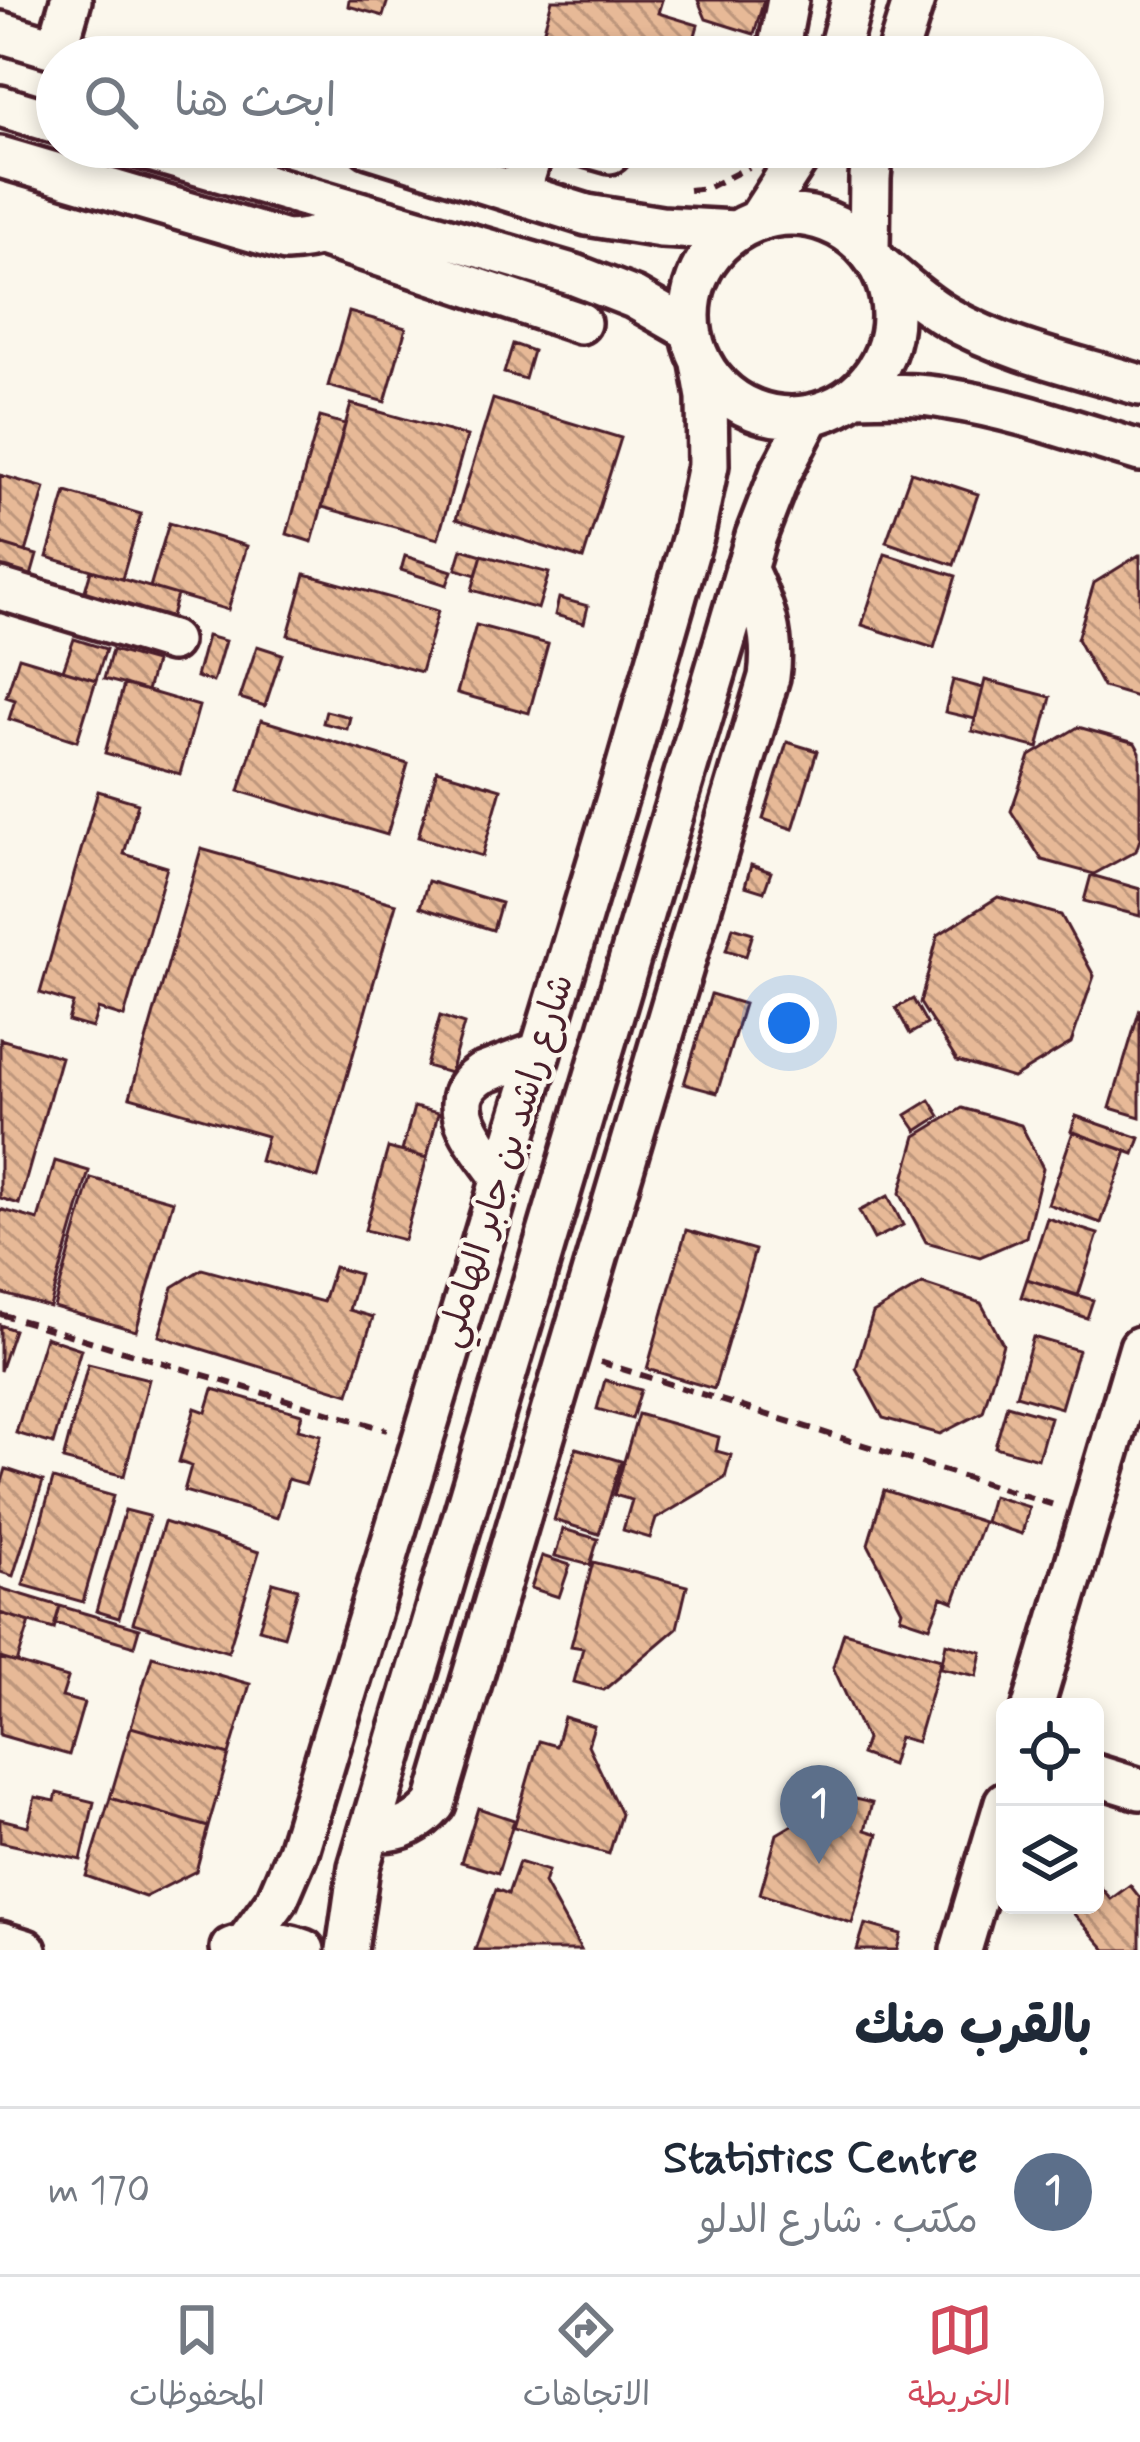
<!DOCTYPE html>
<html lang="ar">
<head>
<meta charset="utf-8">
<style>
	:root { --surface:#fff; --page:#f6f6f7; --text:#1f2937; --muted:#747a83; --line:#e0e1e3; --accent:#d1495b }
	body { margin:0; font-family:Mynerve,"Playpen Sans Arabic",sans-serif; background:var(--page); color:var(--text); direction:rtl }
	.controls { position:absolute; right:36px; bottom:36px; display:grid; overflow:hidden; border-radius:18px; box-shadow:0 6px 18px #0003 }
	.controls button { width:108px; height:108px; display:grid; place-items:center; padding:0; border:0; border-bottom:3px solid var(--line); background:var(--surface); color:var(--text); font:60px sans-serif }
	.you { position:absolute; left:789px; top:1023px; width:42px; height:42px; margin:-30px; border:9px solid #fff; border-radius:50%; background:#1a73e8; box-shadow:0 0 0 18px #1a73e833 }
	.badge { display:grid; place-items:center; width:78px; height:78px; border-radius:50%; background:var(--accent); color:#fff; font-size:39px; font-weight:700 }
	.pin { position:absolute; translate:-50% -99px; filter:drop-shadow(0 3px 6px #0008) }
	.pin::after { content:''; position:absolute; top:63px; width:42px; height:36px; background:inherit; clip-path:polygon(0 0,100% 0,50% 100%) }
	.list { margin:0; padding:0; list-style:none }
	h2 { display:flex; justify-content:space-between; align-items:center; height:156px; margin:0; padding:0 48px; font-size:51px }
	h2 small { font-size:39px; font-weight:400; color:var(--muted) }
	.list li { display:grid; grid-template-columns:78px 1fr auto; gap:36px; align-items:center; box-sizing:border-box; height:168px; padding:0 48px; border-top:3px solid var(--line) }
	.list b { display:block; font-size:45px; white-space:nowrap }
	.list p { margin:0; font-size:39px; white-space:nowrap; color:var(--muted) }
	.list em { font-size:39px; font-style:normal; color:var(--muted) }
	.icon { flex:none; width:66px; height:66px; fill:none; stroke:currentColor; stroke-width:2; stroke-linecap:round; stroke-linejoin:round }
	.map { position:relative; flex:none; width:1140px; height:1950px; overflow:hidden; direction:ltr }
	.search { position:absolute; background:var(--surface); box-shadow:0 6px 18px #0003; left:36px; right:36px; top:36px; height:132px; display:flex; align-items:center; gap:30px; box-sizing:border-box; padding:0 42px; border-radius:66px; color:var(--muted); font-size:45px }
	.sheet { height:324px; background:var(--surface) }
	nav { display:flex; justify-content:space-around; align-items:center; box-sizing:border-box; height:168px; border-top:3px solid var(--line); background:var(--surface); font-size:33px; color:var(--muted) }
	nav a { display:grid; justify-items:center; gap:6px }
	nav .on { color:var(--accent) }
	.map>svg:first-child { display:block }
</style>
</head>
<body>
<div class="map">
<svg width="1140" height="1950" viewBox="0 0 1140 1950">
	<defs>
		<pattern id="building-back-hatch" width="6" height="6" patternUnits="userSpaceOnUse" patternTransform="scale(3)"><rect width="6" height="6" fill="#e7b997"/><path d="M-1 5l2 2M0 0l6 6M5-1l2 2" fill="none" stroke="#bd967b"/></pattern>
	</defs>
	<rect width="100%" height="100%" fill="#fbf7ec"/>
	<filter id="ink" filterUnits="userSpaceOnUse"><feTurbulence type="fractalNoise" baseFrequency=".00833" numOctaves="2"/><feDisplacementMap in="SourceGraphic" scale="24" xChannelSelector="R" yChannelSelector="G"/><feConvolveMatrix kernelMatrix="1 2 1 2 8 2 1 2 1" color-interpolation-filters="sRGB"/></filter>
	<g filter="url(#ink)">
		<path fill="url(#building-back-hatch)" stroke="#4a1f2b" stroke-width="3" d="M349 0H388L383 16 348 6Z
			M552 0H662L658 13 698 25 689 57H572L539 48Z
			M698 0H764L754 34 706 19Z
			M349 312 406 328 385 402 328 386Z
			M513 344 533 351 525 379 504 373Z
			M493 399 621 438 583 559 456 519Z
			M351 404 467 436 438 539 322 507Z
			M320 417 345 424 312 542 287 534Z
			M911 472 978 494 954 565 886 542Z
			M0 475 45 488 26 552 0 544Z
			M66 492 141 514 122 579 47 557Z
			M169 523 247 546 228 610 150 587Z
			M0 544 37 555 28 587 0 579Z
			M462 549 482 555 476 575 456 569Z
			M885 554 956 576 934 648 862 625Z
			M482 555 549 573 538 609 472 590Z
			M1139 555H1140V698L1103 687 1077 639 1094 583Z
			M405 556 452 571 447 585 401 570Z
			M91 570 177 595 168 626 82 601Z
			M305 574 438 611 421 672 288 635Z
			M559 598 588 606 584 623 555 615Z
			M476 625 548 644 529 713 457 693Z
			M207 636 225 641 213 682 196 677Z
			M74 639 106 649 96 680 63 670Z
			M257 646 282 654 265 706 240 698Z
			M112 650 155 662 147 691 104 679Z
			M19 657 96 680 77 741 9 719 15 700 6 697Z
			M953 680 983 688 975 719 945 712Z
			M985 680 1051 697 1038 748 972 731Z
			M124 684 199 706 180 774 105 753Z
			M326 711 350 717 347 729 323 723Z
			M261 720 408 764 387 835 239 791Z
			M1078 727 1135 743 1140 752V839L1136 851 1094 874 1042 860 1011 811 1030 756Z
			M787 742 817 751 793 829 763 819Z
			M437 770 501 789 482 856 418 837Z
			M98 791 138 803 124 854 167 867 124 1017 98 1009 92 1028 68 1021 73 1003 40 993Z
			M201 849 396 904 318 1178 260 1161 267 1136 130 1097Z
			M751 865 771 872 764 892 745 886Z
			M1091 875 1140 889V916L1084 901Z
			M428 881 501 903 493 930 420 907Z
			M998 897 1061 915 1094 976 1071 1043 1013 1078 957 1061 920 1003 938 935Z
			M733 927 753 933 746 956 726 950Z
			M711 994 744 1004 717 1093 684 1084Z
			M913 999 927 1024 910 1034 896 1008Z
			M1140 1009V1117L1110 1108Z
			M440 1016 464 1024 450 1073 426 1066Z
			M0 1039 61 1057 19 1204 0 1198Z
			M930 1100 940 1116 917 1131 906 1115Z
			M414 1107 438 1113 427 1158 402 1151Z
			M962 1108 1021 1125 1043 1168 1026 1237 980 1257 926 1242 900 1193 916 1136Z
			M1076 1116 1140 1138 1134 1154 1071 1131Z
			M1073 1132 1127 1151 1101 1223 1048 1204Z
			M388 1148 427 1158 404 1240 365 1230Z
			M55 1161 89 1171 50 1307 0 1293V1209L38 1220Z
			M91 1178 173 1201 136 1331 54 1307Z
			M888 1196 903 1225 874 1239 859 1211Z
			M1047 1218 1098 1234 1078 1296 1027 1279Z
			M686 1230 755 1250 714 1389 647 1369Z
			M334 1267 359 1274 349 1310 373 1317 349 1394 159 1336 173 1287 202 1269 323 1302Z
			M1027 1279 1093 1300 1087 1318 1021 1297Z
			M923 1284 981 1303 1003 1344 983 1412 940 1434 883 1418 856 1368 873 1313Z
			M0 1325 14 1330 0 1371Z
			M45 1337 81 1349 53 1444 16 1433Z
			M1033 1337 1078 1350 1061 1408 1016 1395Z
			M88 1364 149 1379 124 1476 63 1460Z
			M605 1380 641 1390 632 1419 597 1409Z
			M213 1389 302 1414 298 1429 321 1435 306 1484 288 1479 277 1518 184 1491 191 1466 179 1462 195 1408 206 1412Z
			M1007 1405 1050 1417 1038 1459 995 1447Z
			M638 1414 719 1437 716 1451 731 1455 725 1478 656 1519 650 1538 623 1530 632 1500 614 1495Z
			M576 1448 621 1461 599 1534 554 1520Z
			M6 1469 43 1481 13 1576 0 1572V1488Z
			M53 1479 113 1496 83 1602 23 1585Z
			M884 1490 983 1522 954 1602 942 1597 930 1627 900 1617 902 1610 868 1544Z
			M992 1496 1029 1507 1022 1534 985 1522Z
			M125 1510 149 1516 119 1618 96 1611Z
			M164 1522 259 1552 228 1652 133 1623Z
			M563 1529 598 1539 590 1565 555 1556Z
			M542 1556 570 1565 559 1597 531 1588Z
			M593 1562 687 1586 677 1628 604 1690 574 1682 583 1648 571 1646Z
			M273 1582 298 1589 284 1636 259 1629Z
			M0 1588 60 1606 54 1629 0 1613Z
			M60 1606 139 1629 134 1646 55 1623Z
			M0 1613 30 1622 17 1663 0 1658Z
			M844 1632 941 1659 917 1742 899 1737 891 1765 861 1754 866 1739 833 1667Z
			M946 1643 982 1652 977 1676 941 1668Z
			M152 1656 250 1684 229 1755 131 1727Z
			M0 1658 68 1678 62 1697 84 1703 69 1755 0 1735Z
			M564 1717 594 1726 588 1745 621 1814 609 1854 514 1827 539 1741 556 1746Z
			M131 1727 229 1755 208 1827 110 1798Z
			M57 1793 94 1802 81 1860 0 1842V1819L28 1826 35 1797 55 1801Z
			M842 1796 872 1803 865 1830 878 1834 852 1923 760 1894 777 1834Z
			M110 1798 208 1827 196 1871 145 1897 86 1876Z
			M478 1808 514 1820 498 1873 461 1862Z
			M519 1862 548 1871 544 1883 581 1950H475L496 1889 508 1894Z
			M1095 1881 1111 1899 1130 1885 1140 1898V1950H1106L1066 1905H1095Z
			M865 1924 901 1934 897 1950H857Z"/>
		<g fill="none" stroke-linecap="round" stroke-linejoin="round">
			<defs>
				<path id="minor" d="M0 32 84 57
					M57 49 71 0
					M777 57 788 0
					M837 57 852 0
					M896 57 914 0
					M0 106 57 123
					M137 147 575 275 634 298 690 330
					M369 147 587 215 661 227 735 231
					M589 147 610 153
					M0 157 286 241C316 240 334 232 357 213
					M519 194 534 147
					M690 316a101 101 0 1 1 202 0a101 101 0 1 1-202 0Z
					M758 220 805 147
					M321 236 580 323
					M869 250 870 178 873 147
					M881 266C902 284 923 303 947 317 1006 351 1076 366 1140 385
					M855 395C887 394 918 393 949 399 1014 409 1077 432 1140 451
					M0 589 171 641
					M502 1178C482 1148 436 1103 481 1074L540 1052
					M1033 1707 1140 1347
					M1095 1775 1140 1789
					M370 1830C397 1834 417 1825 435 1804L769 677C775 635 764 606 746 568
					M0 1942 26 1950
					M246 1943 277 1900 298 1851 623 779 694 533 708 465 707 397 701 363
					M231 1948C256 1939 279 1941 304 1950
					M347 1950 359 1867 756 536 780 474 811 415
					M961 1950 1005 1802"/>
			</defs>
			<use href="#minor" stroke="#4a1f2b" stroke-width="48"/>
			<path stroke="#4a1f2b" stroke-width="6" stroke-dasharray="12 9" stroke-linecap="butt" d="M689 190 707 188 749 167
				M0 1314 387 1430
				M600 1362 1057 1506"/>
			<use href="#minor" stroke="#fbf7ec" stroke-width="39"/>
		</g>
	</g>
	<g text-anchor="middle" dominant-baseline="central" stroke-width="9" stroke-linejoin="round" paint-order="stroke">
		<g font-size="36" fill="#4a1f2b" stroke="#fbf7ec">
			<text transform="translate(507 1161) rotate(-73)">شارع راشد بن جابر الهاملي</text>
		</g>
	</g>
</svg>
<div class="controls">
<button><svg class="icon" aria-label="locate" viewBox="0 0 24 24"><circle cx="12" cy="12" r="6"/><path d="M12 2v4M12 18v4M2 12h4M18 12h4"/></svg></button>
<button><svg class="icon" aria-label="layers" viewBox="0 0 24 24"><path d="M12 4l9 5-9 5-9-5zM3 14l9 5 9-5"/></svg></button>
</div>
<div class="you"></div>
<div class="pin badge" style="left:819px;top:1864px;background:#5c6f8a">1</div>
<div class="search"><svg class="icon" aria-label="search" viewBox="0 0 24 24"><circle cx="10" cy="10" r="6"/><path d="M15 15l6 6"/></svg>ابحث هنا</div>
</div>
<section class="sheet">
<h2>بالقرب منك<small></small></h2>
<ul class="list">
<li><span class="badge" style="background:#5c6f8a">1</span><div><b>Statistics Centre</b><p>مكتب · شارع الدلو</p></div><em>170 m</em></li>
</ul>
</section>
<nav>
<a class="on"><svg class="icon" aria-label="map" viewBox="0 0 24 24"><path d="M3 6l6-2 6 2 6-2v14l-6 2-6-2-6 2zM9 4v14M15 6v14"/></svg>الخريطة</a>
<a><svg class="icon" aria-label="directions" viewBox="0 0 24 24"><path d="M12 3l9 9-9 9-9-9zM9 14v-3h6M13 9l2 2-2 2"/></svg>الاتجاهات</a>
<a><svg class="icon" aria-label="saved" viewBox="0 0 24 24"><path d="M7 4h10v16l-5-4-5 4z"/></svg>المحفوظات</a>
</nav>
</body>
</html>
